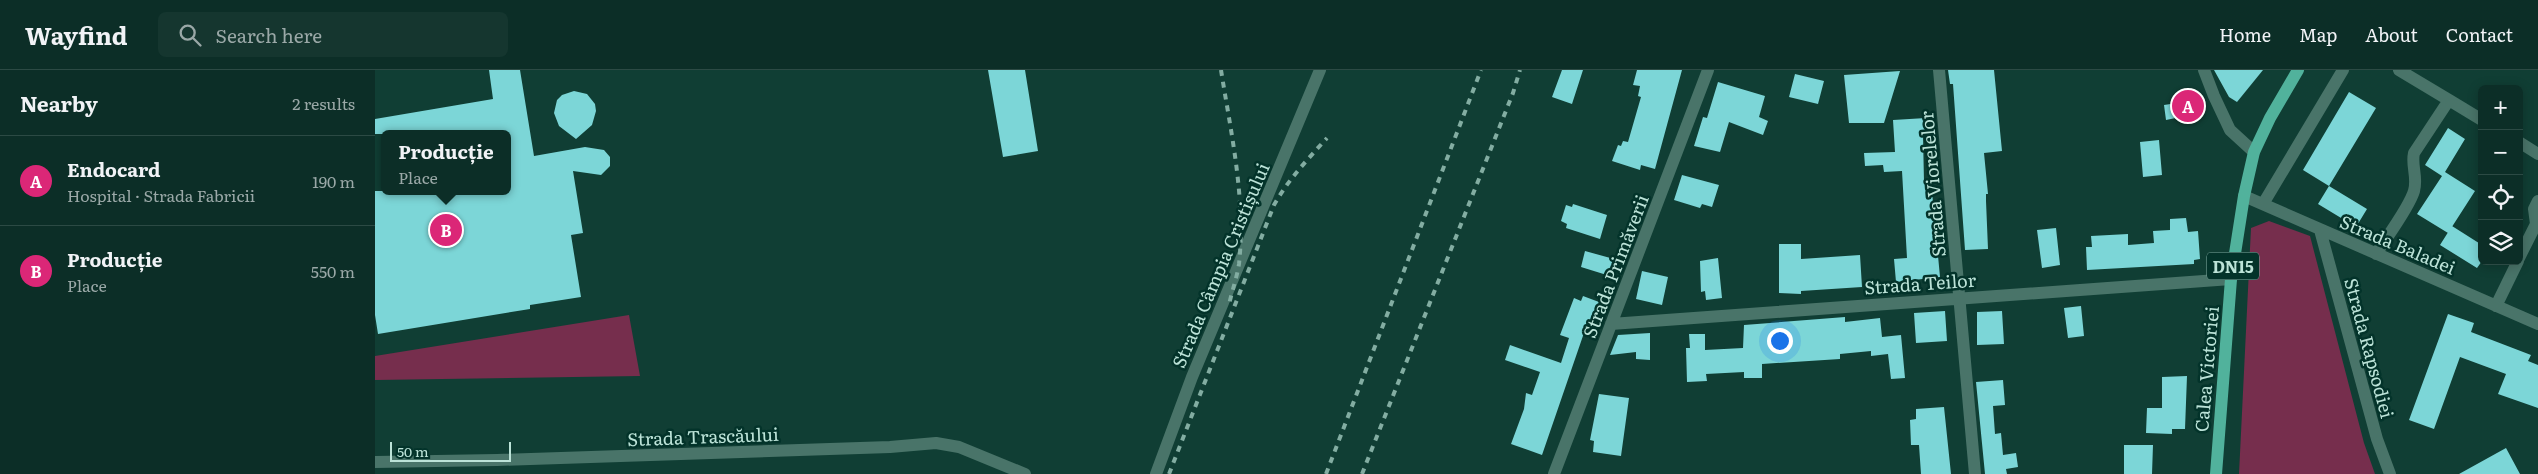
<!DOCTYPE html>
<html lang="en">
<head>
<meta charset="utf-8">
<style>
	:root { --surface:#0c2e27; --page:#15362f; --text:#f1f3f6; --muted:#9aa8a7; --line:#2c4a44; --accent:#db2777 }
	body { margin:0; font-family:Literata,serif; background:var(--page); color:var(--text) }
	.controls { position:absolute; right:15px; top:15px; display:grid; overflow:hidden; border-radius:8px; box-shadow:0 2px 12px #0003 }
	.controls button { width:45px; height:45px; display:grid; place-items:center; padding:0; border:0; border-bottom:1px solid var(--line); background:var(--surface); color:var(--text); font:25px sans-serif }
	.scale { position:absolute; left:15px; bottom:12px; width:121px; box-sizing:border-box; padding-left:5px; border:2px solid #bce3d8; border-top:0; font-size:14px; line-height:18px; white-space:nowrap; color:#bce3d8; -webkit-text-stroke:4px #03332a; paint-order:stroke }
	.you { position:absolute; left:1404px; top:270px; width:18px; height:18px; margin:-12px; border:4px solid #fff; border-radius:50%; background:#1a73e8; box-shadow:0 0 0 8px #1a73e833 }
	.badge { display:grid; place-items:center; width:32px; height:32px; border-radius:50%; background:var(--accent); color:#fff; font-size:16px; font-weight:700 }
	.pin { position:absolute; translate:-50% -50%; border:2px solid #fff; box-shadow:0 1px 5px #0006 }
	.popup { position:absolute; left:6px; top:60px; width:130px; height:65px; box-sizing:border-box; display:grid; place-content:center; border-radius:8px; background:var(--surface); filter:drop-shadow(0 1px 4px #0005); font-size:16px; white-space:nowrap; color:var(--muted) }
	.popup b { font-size:19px; color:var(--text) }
	.popup::after { content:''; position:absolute; left:50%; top:100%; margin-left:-10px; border:10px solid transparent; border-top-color:var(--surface) }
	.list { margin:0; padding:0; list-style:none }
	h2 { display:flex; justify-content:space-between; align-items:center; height:65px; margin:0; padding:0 20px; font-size:21px }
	h2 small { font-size:16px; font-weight:400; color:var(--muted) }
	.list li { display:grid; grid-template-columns:32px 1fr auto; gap:15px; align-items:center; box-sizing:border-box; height:90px; padding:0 20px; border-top:1px solid var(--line) }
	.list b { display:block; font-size:19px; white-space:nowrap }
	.list p { margin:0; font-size:16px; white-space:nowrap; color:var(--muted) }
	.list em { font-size:16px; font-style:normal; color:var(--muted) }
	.icon { flex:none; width:28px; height:28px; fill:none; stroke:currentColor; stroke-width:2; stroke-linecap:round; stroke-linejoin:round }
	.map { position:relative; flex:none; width:2163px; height:404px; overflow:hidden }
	header { display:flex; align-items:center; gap:30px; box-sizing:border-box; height:70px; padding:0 25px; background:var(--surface); border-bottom:1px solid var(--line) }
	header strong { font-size:24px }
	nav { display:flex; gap:28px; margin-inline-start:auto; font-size:18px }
	.search { width:350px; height:45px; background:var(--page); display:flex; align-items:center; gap:12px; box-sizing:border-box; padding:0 18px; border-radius:8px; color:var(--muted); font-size:19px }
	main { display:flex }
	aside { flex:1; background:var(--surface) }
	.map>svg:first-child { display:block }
</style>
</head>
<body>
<header>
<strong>Wayfind</strong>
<div class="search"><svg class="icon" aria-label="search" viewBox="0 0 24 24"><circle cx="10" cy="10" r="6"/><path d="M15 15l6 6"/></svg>Search here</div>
<nav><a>Home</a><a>Map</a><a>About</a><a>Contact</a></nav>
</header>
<main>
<aside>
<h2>Nearby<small>2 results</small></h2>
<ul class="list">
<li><span class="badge">A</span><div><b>Endocard</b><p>Hospital · Strada Fabricii</p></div><em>190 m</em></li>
<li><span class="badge">B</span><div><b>Producție</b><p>Place</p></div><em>550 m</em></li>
</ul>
</aside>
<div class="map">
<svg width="2163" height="404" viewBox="0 0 2163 404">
	<rect width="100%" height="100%" fill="#103e34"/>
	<path fill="#762e4d" d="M1894 151 1935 166 1989 373 2000 404H1864L1876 158Z
		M254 245 265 306 0 310V286Z"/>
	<path fill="#7cd6d7" d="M114 0H145L159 86 210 77 229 80 235 87V96L226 105 198 101 208 163 196 165 206 227 155 235V239L3 264 0 245V121H132V64H0V49L118 29Z
		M613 0H650L663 81 628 87Z
		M1187 0H1208L1197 34 1177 27Z
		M1262 0H1307L1280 99 1266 95 1265 100 1237 91 1243 75 1246 76 1248 71 1253 72 1266 27 1263 26 1265 16 1258 15Z
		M1573 0H1619L1627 81 1609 83 1613 124H1611V131L1613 179 1590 180 1578 14H1575Z
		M1839 0H1888L1862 32 1854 27Z
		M1525 1 1509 53H1474L1469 5Z
		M1420 4 1449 11 1443 34 1414 27Z
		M1343 12 1390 26 1384 47 1393 51 1388 65 1354 52 1345 82 1319 76 1328 47 1332 48Z
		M199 21 212 24 220 34 221 41 217 55 201 69 184 56 179 43 182 30 187 25Z
		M1974 22 2001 38 1954 116 1928 100Z
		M1815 31V45L1791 50 1789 35Z
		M1551 48 1552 65 1548 66 1549 112 1556 111 1565 207 1521 212 1519 189 1532 188 1527 101 1509 102 1508 95 1490 96 1489 83 1520 82 1518 50Z
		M2073 58 2090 69 2070 102 2100 121 2073 163 2042 144 2067 106 2050 95Z
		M1784 70 1787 105 1768 107 1765 72Z
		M1307 105 1344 115 1337 137 1327 134 1325 138 1299 130Z
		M1954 116 1992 139 1981 157 1943 134Z
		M1198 134 1232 145 1225 169 1191 158 1192 154 1186 151 1191 135 1197 137Z
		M1811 148 1813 162 1823 161 1825 189 1819 190V194L1712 200 1711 177H1717L1716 166 1753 164V175L1779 173 1778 161 1795 160V149Z
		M2077 156 2107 175V191L2102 198 2065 175Z
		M1681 158 1685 195 1667 198 1662 160Z
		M1404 174H1426V189L1485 185 1487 217 1426 221V224L1404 223Z
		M1210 181 1239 189 1235 206 1206 197Z
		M1343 188 1347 228 1331 230 1330 221 1326 222 1325 191Z
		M1267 201 1293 207 1287 235 1261 229Z
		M1208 226 1224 232 1214 261 1210 260 1167 385 1136 374 1149 339 1151 323 1157 325 1165 302 1130 290 1135 275 1186 293 1194 268 1185 265 1199 228 1206 231Z
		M1706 236 1709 266 1693 268 1689 238Z
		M1570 241 1572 271 1541 273 1539 243Z
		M1627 241 1629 274 1602 275V242Z
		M2073 244 2099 253 2096 262 2156 285 2153 291 2163 295V338L2123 324 2131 304 2085 287 2059 359 2034 350Z
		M1470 247V252L1505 248 1507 267 1526 265 1530 308 1516 309 1513 284 1496 286V281L1465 284V289L1387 294V308H1369V302L1331 304 1332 311 1312 312 1311 278H1315L1314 264H1330V280L1368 278 1369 255Z
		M1275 263V290L1261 289V282L1235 285 1243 265Z
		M1812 306 1810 359H1797V364L1771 363 1772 338H1787V307Z
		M1628 310 1630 335 1618 336 1620 364 1626 363 1628 385 1641 383 1643 397 1631 399 1632 404H1610L1601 312Z
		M1224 324 1254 328 1246 386 1218 382 1219 371 1215 370Z
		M1569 337 1576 404H1546L1544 375H1536L1535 350 1541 349V339Z
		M1749 375H1778L1777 404H1749Z
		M2131 378 2145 404H2084Z"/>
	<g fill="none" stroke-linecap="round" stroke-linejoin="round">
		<path stroke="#497469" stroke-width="12" d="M1564 0 1600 404
			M1829 0 1839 26 1855 60 1879 82
			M2024 0 2074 30
			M2144 72 2163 84
			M1869 126 2163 254
			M1888 134 1968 0
			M1945 160 2002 369 2015 404
			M2001 184C2011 168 2034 138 2039 121 2043 107 2036 96 2039 83L2074 30 2107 50
			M2144 188 2161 154 2159 139 2163 131
			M2121 236 2143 191
			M1236 254 1856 209
			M0 392 122 390 515 377 561 373 584 377 650 404
			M781 404 817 307 945 0
			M1179 404 1333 0"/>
		<path stroke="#51b29c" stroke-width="12" d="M1841 404 1856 209 1869 126 1879 82 1895 48 1923 0"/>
		<path stroke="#83ada2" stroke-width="4" stroke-dasharray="6 6" stroke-linecap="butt" d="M846 0C856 63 871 129 864 194 862 207 857 221 854 235
			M794 404 899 135C913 110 932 90 952 68
			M951 404 1106 0
			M987 404 1138 23 1145 0"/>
	</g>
	<g text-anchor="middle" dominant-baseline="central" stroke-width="5" stroke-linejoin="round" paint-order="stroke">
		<rect fill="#03332a" stroke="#84aea4" stroke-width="1" x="1832" y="182.5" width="52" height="27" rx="4"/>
		<g font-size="16" font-weight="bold" fill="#bce3d8">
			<text x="1858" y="196">DN15</text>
		</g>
		<g font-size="18" fill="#bce3d8" stroke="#03332a">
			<text transform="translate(1557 114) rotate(-95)">Strada Viorelelor</text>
			<text transform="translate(2023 174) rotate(23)">Strada Baladei</text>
			<text transform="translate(845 195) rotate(-67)">Strada Câmpia Cristișului</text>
			<text transform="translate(1240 196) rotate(-69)">Strada Primăverii</text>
			<text transform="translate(1545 213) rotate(-4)">Strada Teilor</text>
			<text transform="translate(1995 278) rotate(75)">Strada Rapsodiei</text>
			<text transform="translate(1831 299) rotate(-85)">Calea Victoriei</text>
			<text transform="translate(328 366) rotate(-2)">Strada Trascăului</text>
		</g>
	</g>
</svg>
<div class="controls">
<button>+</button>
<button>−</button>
<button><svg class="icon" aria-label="locate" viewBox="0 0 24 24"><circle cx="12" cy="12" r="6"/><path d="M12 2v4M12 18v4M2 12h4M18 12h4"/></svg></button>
<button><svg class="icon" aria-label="layers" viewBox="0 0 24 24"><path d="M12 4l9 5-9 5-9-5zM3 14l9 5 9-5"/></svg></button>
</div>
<div class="scale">50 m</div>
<div class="you"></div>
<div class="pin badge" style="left:1813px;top:36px">A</div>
<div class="pin badge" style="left:71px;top:160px">B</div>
<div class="popup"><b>Producție</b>Place</div>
</div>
</main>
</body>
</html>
